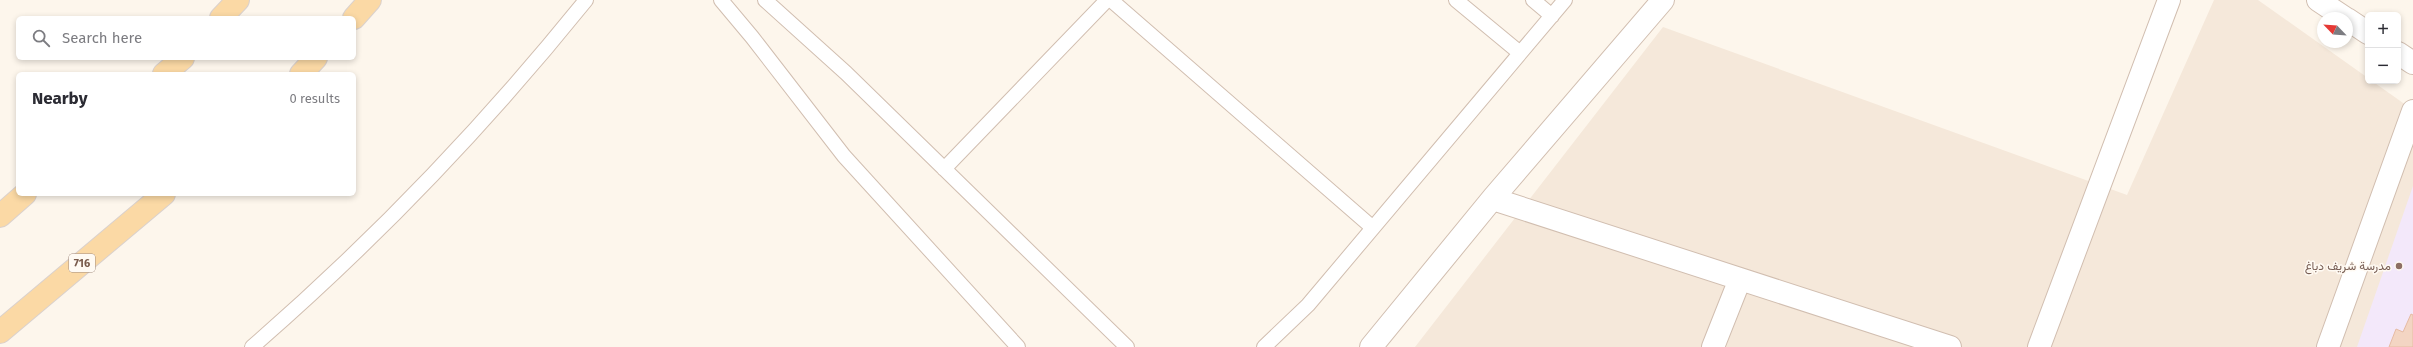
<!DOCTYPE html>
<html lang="en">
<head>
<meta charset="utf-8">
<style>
	:root { --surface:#fff; --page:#f2f2f3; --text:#2b2b33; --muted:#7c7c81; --line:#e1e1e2 }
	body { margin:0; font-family:"Fira Sans",Vazirmatn,sans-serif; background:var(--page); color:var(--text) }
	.controls { position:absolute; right:12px; top:12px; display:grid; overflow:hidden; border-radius:6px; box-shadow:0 2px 6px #0003 }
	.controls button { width:36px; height:36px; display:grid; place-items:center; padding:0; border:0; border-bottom:1px solid var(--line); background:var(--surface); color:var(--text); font:20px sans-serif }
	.compass { position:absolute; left:2317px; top:12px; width:36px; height:36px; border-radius:50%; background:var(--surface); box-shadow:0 2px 6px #0003; rotate:295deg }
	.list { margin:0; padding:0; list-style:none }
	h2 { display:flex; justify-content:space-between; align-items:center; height:52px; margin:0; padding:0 16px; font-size:17px }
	h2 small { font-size:13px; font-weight:400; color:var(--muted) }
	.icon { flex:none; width:22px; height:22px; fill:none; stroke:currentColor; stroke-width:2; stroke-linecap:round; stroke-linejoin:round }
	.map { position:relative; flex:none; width:2413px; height:347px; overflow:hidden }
	.search { position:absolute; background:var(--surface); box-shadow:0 2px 6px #0003; left:16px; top:16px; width:340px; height:44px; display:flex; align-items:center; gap:10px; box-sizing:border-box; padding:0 14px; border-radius:6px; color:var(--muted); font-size:15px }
	.panel { position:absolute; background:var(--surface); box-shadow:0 2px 6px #0003; left:16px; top:72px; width:340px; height:124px; border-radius:6px }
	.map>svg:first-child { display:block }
</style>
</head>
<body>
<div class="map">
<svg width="2413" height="347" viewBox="0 0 2413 347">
	<rect width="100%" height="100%" fill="#fdf6ec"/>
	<path fill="#f5e8da" d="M2214 0H2258L2368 78V81H2372L2413 110V347H1415L1663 27 2127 195Z"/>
	<path fill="#f3e8fa" d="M2413 186V347H2357Z"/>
	<path fill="#f3d5c3" stroke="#e6bba3" d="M2411 314 2413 315V347H2389L2396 329 2403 332Z"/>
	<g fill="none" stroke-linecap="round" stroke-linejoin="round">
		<defs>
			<path id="lane" d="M721 0 752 37 844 156 1018 347
				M765 0 846 73 1127 347
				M1111 0 1373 228
				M1456 0 1520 53
				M1533 0 1552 16
				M944 169 1107 0
				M252 347C373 242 486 124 586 0
				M1264 347 1308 305 1565 0"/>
			<path id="street" d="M2318 0 2345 18
				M2347 19 2368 33
				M2398 53 2413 63
				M1493 199 1950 347
				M1371 347 1493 198 1663 0
				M1713 347 1740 279
				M2039 347 2169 0
				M2328 347 2413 111"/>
			<path id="primary" d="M221 18 238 0
				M354 18 370 0
				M164 74 183 58
				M301 74 316 58
				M0 216 25 194
				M0 332 164 194"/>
		</defs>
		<use href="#lane" stroke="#d1beb0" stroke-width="16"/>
		<use href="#street" stroke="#d1beb0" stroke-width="24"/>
		<use href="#primary" stroke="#dad1cd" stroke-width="24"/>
		<use href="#lane" stroke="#fff" stroke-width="14"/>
		<use href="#street" stroke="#fff" stroke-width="22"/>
		<use href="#primary" stroke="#fbd9a5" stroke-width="22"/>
	</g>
	<circle fill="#8d6e63" stroke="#fffaf3" stroke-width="1.5" cx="2399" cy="266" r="4"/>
	<g text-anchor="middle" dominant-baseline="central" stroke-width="3" stroke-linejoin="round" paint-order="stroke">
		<rect fill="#fffaf3" stroke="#a28b7f" stroke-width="1" x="69" y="254" width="26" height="18" rx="3"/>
		<g font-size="11" font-weight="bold" fill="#7a5c4d">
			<text x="82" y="263">716</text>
		</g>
		<g font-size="12" fill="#785e54" stroke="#fffaf3" text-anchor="end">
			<text x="2391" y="266">مدرسة شريف دباغ</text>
		</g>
	</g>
</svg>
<div class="controls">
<button>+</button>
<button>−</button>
</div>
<svg class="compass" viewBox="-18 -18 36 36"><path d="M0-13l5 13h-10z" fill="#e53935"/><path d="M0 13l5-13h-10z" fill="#7c7c81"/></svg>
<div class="search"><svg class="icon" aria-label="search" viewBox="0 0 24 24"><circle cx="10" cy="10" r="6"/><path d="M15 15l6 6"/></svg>Search here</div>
<section class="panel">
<h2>Nearby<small>0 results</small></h2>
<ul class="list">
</ul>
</section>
</div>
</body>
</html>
